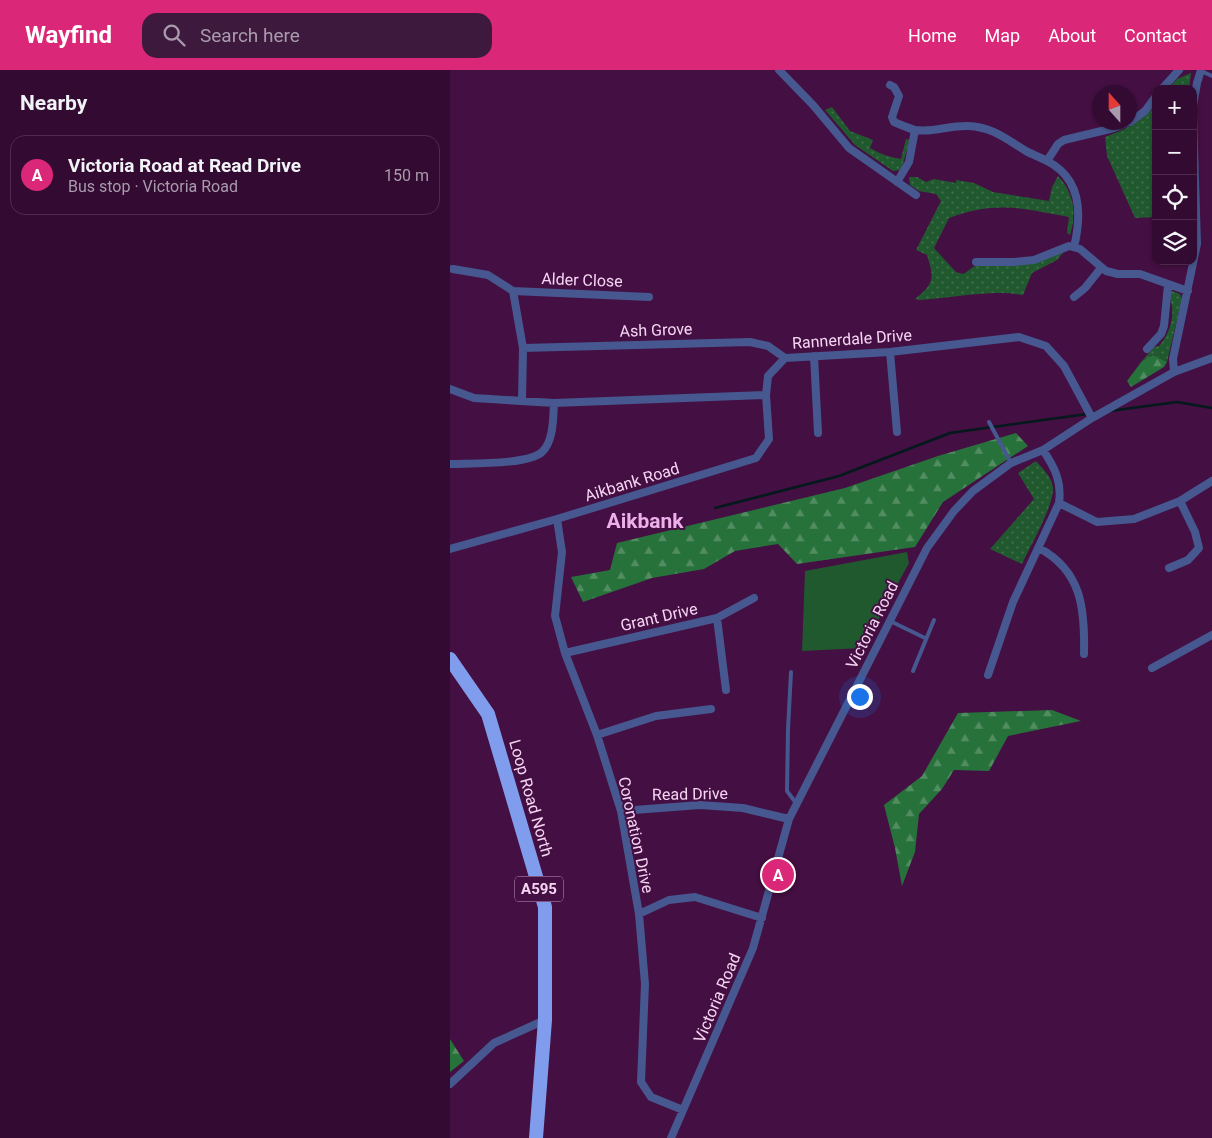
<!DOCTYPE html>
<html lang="en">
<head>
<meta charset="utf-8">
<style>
	:root { --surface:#330b32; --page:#3e193e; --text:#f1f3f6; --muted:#a99bac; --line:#4e2b4d; --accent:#db2777 }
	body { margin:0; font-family:Roboto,sans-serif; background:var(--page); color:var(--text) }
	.controls { position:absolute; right:15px; top:15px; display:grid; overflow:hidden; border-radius:10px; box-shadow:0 1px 4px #0004 }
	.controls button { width:45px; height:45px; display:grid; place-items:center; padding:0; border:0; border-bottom:1px solid var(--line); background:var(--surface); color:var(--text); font:25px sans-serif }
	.compass { position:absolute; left:642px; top:15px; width:45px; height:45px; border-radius:50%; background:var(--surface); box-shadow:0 1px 4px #0004; rotate:339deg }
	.you { position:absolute; left:409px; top:626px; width:18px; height:18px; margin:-12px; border:4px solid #fff; border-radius:50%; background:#1a73e8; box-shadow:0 0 0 8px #1a73e833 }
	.badge { display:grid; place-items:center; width:32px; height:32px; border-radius:50%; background:var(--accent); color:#fff; font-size:16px; font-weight:700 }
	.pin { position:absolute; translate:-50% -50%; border:2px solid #fff; box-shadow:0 1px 5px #0006 }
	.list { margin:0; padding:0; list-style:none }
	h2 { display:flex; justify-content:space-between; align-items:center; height:65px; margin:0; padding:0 20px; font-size:21px }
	h2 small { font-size:16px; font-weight:400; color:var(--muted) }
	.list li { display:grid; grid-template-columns:32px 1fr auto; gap:15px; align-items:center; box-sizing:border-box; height:80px; margin:0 10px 10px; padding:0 10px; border:1px solid var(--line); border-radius:15px }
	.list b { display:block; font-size:19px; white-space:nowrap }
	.list p { margin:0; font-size:16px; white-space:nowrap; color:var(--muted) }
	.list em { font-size:16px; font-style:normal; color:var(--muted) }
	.icon { flex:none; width:28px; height:28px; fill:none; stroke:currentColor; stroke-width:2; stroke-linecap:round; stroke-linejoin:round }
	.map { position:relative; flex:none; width:762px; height:1068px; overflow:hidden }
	header { display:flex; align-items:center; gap:30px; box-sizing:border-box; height:70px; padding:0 25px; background:var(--accent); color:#fff }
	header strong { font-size:24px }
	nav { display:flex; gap:28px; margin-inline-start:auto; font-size:18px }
	.search { width:350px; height:45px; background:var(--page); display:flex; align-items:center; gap:12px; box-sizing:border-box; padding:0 18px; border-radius:15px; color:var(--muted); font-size:19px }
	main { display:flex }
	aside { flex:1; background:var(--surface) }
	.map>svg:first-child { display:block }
</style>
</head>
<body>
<header>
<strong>Wayfind</strong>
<div class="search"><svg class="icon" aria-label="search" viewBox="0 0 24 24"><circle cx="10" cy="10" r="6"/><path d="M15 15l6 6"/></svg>Search here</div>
<nav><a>Home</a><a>Map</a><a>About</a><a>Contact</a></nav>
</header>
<main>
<aside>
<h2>Nearby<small></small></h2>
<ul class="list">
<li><span class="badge">A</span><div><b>Victoria Road at Read Drive</b><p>Bus stop · Victoria Road</p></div><em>150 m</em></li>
</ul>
</aside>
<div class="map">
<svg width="762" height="1068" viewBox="0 0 762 1068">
	<defs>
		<pattern id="grass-dots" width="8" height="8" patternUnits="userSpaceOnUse" patternTransform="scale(1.25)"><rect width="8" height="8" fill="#21592f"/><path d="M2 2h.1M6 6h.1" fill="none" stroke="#42704e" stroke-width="1.8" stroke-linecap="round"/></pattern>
		<pattern id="forest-firs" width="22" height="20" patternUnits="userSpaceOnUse" patternTransform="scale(1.25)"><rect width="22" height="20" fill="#27723b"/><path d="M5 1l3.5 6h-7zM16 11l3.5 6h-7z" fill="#528c61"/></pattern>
	</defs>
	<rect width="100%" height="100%" fill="#440f42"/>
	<path fill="url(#grass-dots)" d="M741 3 739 19H718L727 9Z
		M706 34V147L685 148 657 86 655 67C676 59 692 52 706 34Z
		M382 37 400 61 423 70 420 78C430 84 439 87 451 89L456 69 460 70 451 100 443 101 405 75 375 40Z
		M608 106C624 123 627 143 620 165L617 163 619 147C572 138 546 131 499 148L484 178 506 202 513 204C518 202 521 197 526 196 558 193 578 200 608 182L609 184 613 183 607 190 582 203 573 225C541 219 502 228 469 230L465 229C485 213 484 208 477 185L466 180 491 131 486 124 469 121 460 115 459 107H467L476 112 484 109 506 113V110L524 113 543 122 599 131 602 117Z
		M722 221 730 224 732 229 717 292 703 285 692 291 704 277 709 276C717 267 724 251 722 238 722 232 719 230 719 223Z
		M586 391C593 399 602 407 603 418 604 435 580 477 572 494L540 479 584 429 568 403Z"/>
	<path fill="url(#forest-firs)" d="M703 285 717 292 714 297 681 317 677 311 692 291Z
		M566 363 578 376 493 432 465 477 347 494 328 474 285 481 254 499 202 508 133 532 121 507 160 500 167 473 395 418 488 386Z
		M602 640 631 651 558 666 539 701 504 700 492 719 469 744 465 782 452 816 445 778 434 735 472 706 508 643Z
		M0 969 14 991 0 1002Z"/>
	<path fill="#21592f" d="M457 482 459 493 413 578 352 581 355 501Z"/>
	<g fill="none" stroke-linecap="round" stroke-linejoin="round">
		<path stroke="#03191c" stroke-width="2.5" d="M660 341 727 332 762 338
			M265 438 389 406 500 363 637 344"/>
		<path stroke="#46588f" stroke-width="4" d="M751 1 762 6
			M539 352 561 393
			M440 551 475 568
			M463 601 484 550
			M341 602 338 659 337 721 346 733"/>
		<path stroke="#46588f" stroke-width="8" d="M329 0 363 35 399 78 466 125
			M440 15 444 17 449 26 442 47 444 52C451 55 458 58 465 60 483 63 500 55 518 56 543 57 556 69 576 81 583 85 590 87 597 91 631 108 632 144 624 177
			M712 19 729 0
			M743 36 747 13 751 0
			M680 52 695 41 706 26
			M597 91 608 74 614 70 664 58 678 52
			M447 112 459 92 465 60
			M526 192H564L584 190 619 176 630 179 656 201 668 204H690L738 221
			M3 199 38 205 63 221 73 278 72 331
			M63 221 199 227
			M624 227 635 218 651 198
			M73 278 300 272 318 276 335 288
			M697 279 711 264 714 256 718 215
			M440 282 447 362
			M364 286 368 363
			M724 302 723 289 747 174 743 44
			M0 319 24 328 104 333 316 325 318 306 335 288 440 282 569 267 596 276 614 296 642 348
			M0 394C20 393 78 395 92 382 104 371 103 347 104 333
			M609 433 647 452 684 449 730 431 762 411
			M107 449 112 482 105 546 115 583 147 665 171 741 189 844 195 914 191 1012 201 1027 233 1040
			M589 478C632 501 635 539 634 584
			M0 479 107 449 306 388 319 369 316 325
			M719 498 738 490 749 478 745 462 730 431
			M267 548 276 620
			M115 583 267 548 304 528
			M702 598 762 565
			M538 605 563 532 609 433C612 412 605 398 593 380
			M147 665 206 646 261 639
			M171 741 250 735 293 738 339 749
			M189 844 219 830 245 827 312 848
			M0 1014 44 973 95 950
			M221 1068 303 878 339 749 477 478 504 441 523 421 561 393 593 380 642 348 724 302 762 288"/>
		<path stroke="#809cec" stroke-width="14" d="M0 589 38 644 95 837V950L86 1068"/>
	</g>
	<g text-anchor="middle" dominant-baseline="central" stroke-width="4" stroke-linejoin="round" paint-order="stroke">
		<rect fill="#440f42" stroke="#c19abe" stroke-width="1" x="65" y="806.5" width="48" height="25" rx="4"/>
		<g font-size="15" font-weight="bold" fill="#f6d5f3">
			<text x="89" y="819">A595</text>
		</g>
		<g font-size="16" fill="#f6d5f3" stroke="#440f42">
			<text transform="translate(132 210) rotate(2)">Alder Close</text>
			<text transform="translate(206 260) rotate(-2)">Ash Grove</text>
			<text transform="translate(402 269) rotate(-4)">Rannerdale Drive</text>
			<text transform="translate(182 412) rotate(-17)">Aikbank Road</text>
			<text transform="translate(209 547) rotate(-13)">Grant Drive</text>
			<text transform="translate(422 555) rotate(-63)">Victoria Road</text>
			<text transform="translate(240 724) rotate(-1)">Read Drive</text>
			<text transform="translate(81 728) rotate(74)">Loop Road North</text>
			<text transform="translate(186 765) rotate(78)">Coronation Drive</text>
			<text transform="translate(267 928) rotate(-67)">Victoria Road</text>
		</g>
		<g font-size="21" font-weight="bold" fill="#eeb0ea" stroke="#440f42">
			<text x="195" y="451">Aikbank</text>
		</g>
	</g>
</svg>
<div class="controls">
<button>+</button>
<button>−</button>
<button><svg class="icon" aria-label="locate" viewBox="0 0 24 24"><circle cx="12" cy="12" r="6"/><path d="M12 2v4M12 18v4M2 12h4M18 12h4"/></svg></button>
<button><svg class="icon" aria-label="layers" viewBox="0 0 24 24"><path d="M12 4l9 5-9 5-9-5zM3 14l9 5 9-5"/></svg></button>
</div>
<svg class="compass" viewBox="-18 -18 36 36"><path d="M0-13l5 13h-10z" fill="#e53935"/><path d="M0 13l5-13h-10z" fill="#a99bac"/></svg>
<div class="you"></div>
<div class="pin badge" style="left:328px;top:805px">A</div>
</div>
</main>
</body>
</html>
